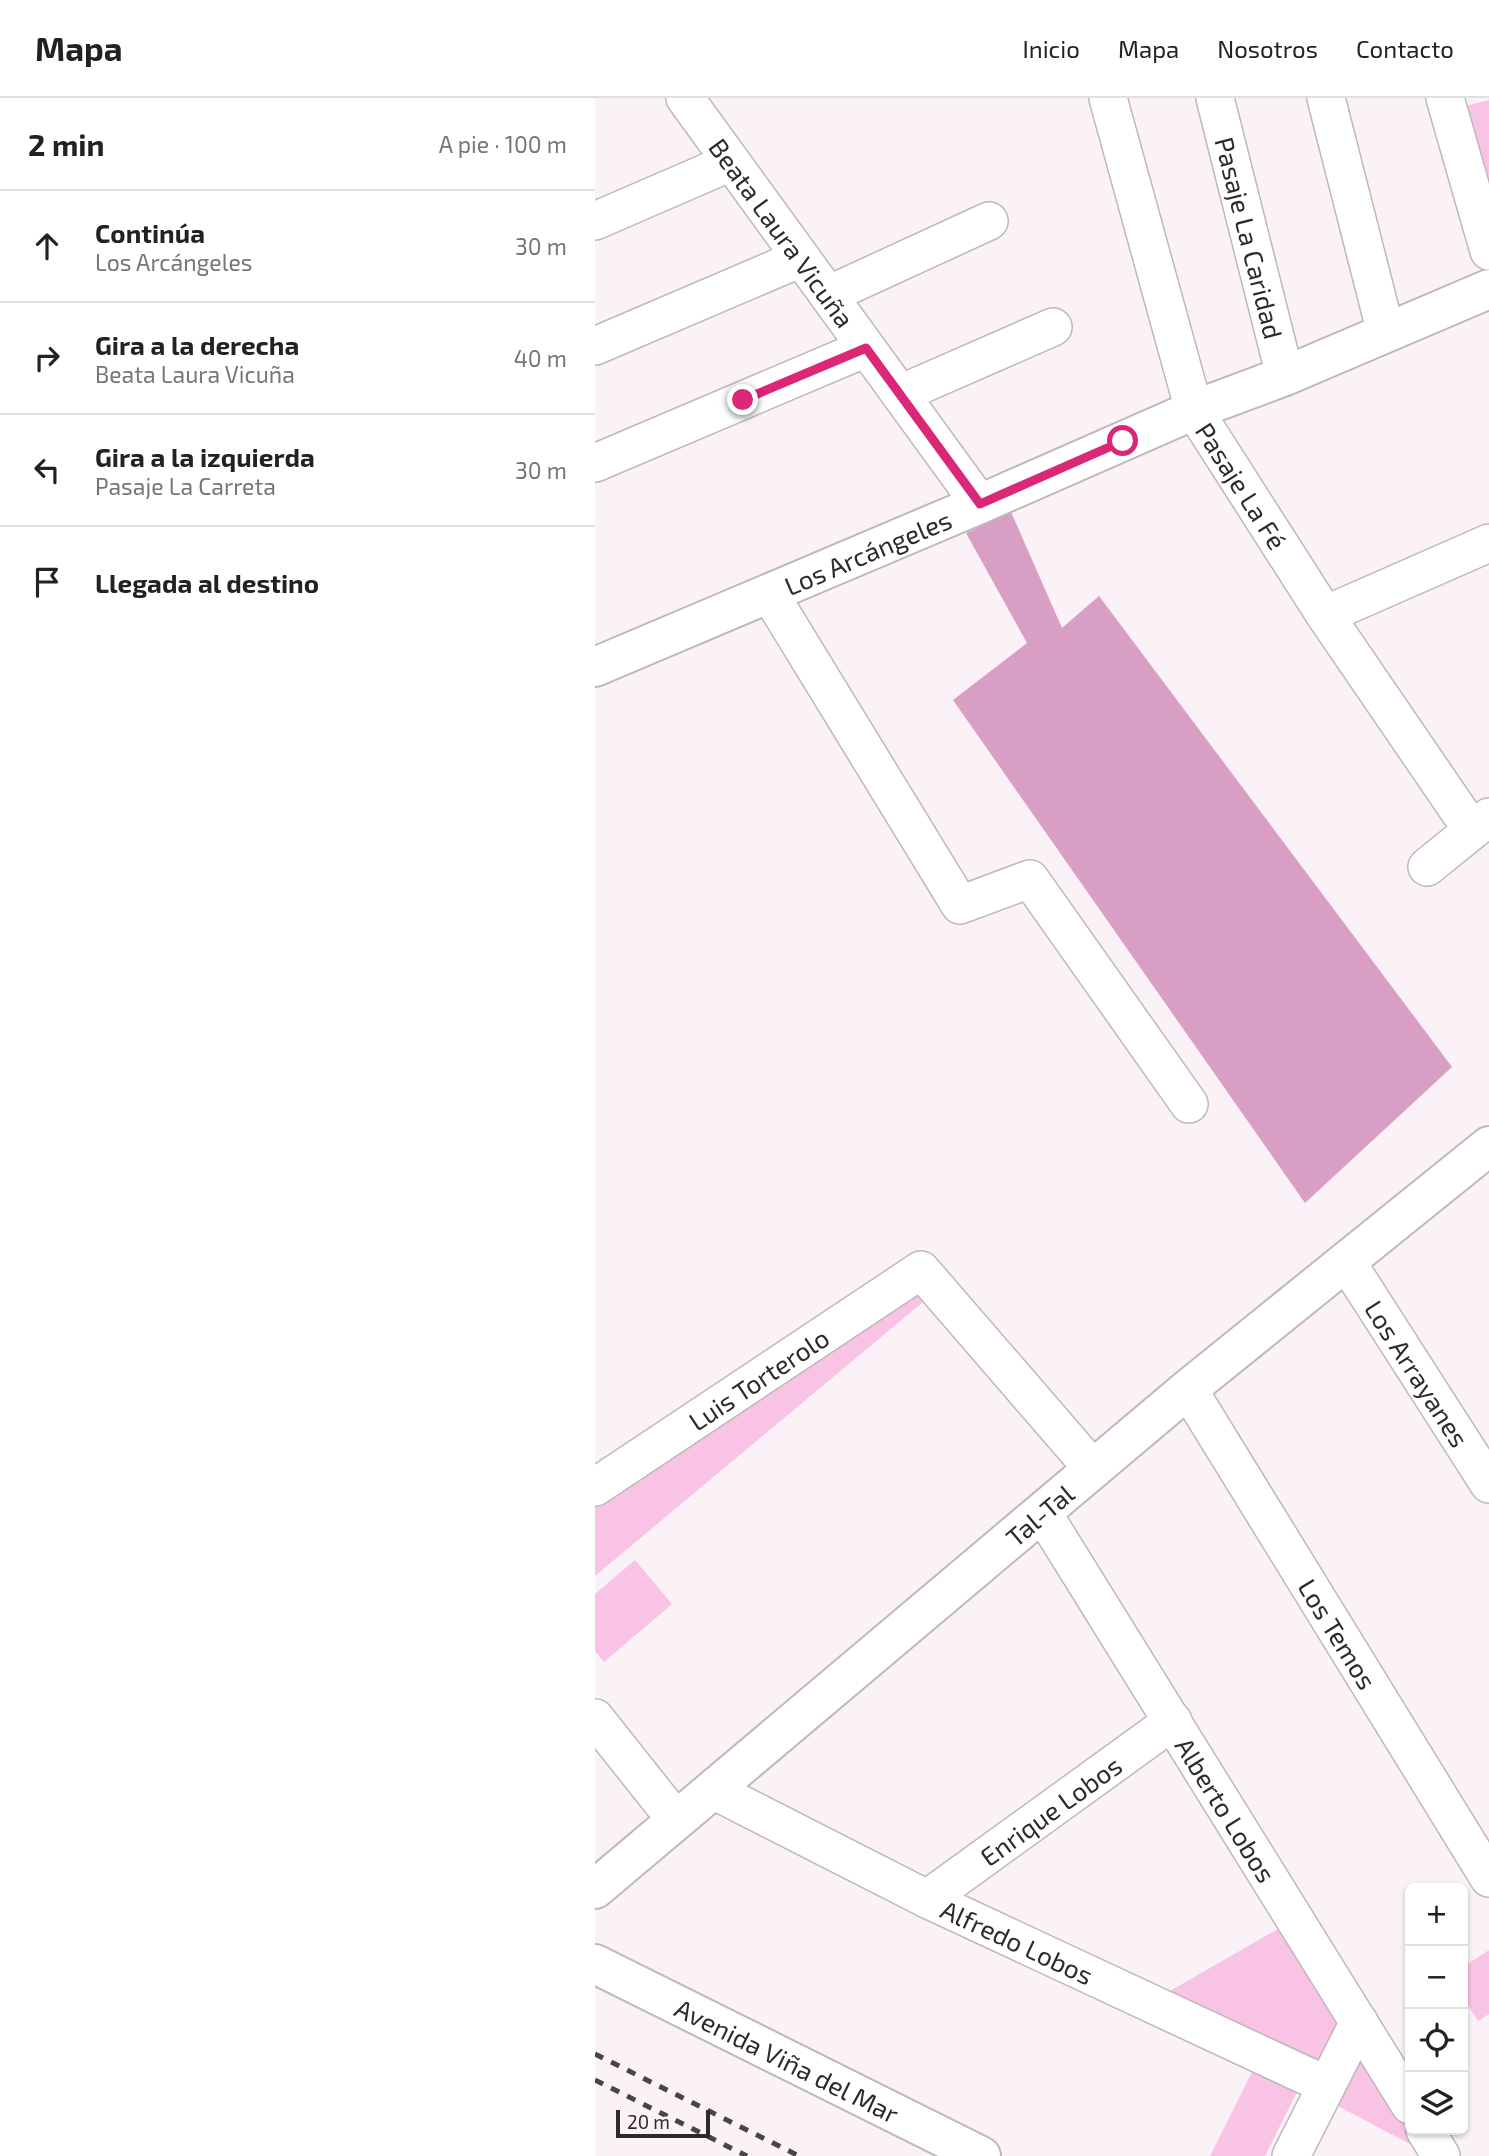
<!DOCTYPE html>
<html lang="es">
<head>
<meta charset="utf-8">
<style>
	:root { --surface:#fff; --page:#f6f6f6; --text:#222; --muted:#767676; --line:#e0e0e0 }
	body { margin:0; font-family:"Exo 2",sans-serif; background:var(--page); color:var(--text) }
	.controls { position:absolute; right:21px; bottom:21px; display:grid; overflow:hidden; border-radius:10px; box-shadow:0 2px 5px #0004 }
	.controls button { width:63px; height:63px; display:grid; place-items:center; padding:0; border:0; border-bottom:2px solid var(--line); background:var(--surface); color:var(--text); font:35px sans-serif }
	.scale { position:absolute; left:21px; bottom:18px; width:94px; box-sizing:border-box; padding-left:7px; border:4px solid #2e2a2c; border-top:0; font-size:19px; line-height:24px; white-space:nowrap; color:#2e2a2c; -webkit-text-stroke:5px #fbf2f8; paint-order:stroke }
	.stop { position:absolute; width:21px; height:21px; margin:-16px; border:5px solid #db2777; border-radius:50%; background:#fff }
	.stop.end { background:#db2777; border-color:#fff; box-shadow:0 2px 7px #0008 }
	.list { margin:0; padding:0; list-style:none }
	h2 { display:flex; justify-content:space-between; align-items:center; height:91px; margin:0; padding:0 28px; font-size:30px }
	h2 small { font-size:23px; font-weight:400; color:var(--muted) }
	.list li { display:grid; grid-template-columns:46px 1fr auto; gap:21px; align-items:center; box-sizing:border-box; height:112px; padding:0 28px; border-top:2px solid var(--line) }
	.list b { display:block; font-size:26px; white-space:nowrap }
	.list p { margin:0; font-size:23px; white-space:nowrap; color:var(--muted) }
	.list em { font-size:23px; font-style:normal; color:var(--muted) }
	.icon { flex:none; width:38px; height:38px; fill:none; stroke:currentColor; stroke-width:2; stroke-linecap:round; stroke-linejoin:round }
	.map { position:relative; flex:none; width:894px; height:2058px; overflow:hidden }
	header { display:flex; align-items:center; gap:42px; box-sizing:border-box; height:98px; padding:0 35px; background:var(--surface); border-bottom:2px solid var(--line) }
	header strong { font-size:33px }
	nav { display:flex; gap:38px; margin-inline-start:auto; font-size:24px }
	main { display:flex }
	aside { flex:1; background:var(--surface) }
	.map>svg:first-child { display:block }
</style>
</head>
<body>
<header>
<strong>Mapa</strong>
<nav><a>Inicio</a><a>Mapa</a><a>Nosotros</a><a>Contacto</a></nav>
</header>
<main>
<aside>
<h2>2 min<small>A pie · 100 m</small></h2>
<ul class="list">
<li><svg class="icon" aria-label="ahead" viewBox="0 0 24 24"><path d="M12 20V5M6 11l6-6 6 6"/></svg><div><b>Continúa</b><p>Los Arcángeles</p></div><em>30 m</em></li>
<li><svg class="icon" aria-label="right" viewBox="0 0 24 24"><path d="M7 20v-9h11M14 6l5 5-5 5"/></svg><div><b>Gira a la derecha</b><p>Beata Laura Vicuña</p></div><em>40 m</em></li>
<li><svg class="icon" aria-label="left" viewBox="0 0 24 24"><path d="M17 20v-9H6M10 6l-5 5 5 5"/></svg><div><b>Gira a la izquierda</b><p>Pasaje La Carreta</p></div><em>30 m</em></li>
<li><svg class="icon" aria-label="arrive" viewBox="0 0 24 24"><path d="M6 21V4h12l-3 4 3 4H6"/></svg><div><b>Llegada al destino</b></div></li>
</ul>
</aside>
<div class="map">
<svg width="894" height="2058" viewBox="0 0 894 2058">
	<rect width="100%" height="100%" fill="#fbf2f8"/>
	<path fill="#f8c3e5" d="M894 2V114L862 10Z
		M318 1192 328 1204 0 1478V1399Z
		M40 1462 77 1506 9 1564 0 1553V1496Z
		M688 1828 815 2031 830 2054 705 1988 670 2058H615L669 1950 568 1897Z
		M894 1852V1916L883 1923 868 1899V1869Z"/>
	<path fill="#d89ec4" d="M416 414 467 530 504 498 857 969 710 1105 358 602 432 545 371 435Z"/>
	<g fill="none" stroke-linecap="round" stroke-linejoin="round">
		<defs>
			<g id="minor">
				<path id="s1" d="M90 0 385 406"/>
				<path id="s2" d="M513 0 599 312 730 517 877 732"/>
				<path id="s3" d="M620 0 690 278"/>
				<path d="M731 0 791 235"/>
				<path d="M850 0 894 153"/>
				<path d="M0 123 136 64"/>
				<path d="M233 197 394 123"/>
				<path d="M0 248 206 160"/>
				<path d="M305 296 458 229"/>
				<path d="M0 365 271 250"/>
				<path d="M174 495 365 807 435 781 594 1006"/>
				<path d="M730 517 894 445"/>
				<path d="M832 769 894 719"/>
				<path id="s4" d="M751 1163 894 1386"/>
				<path id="s5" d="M593 1291 894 1780"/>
				<path id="s6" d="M0 1389 326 1172 498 1371"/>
				<path id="s7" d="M447 1414 815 2007"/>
				<path d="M0 1620 81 1722"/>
				<path id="s8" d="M118 1692 332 1801 731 1987"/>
				<path id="s9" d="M332 1801 578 1623"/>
				<path d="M830 2032 846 2058"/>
				<path d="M696 2058 764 1924"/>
			</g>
			<g id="tertiary">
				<path id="s10" d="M0 569 385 406 599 312 690 278 894 191"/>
				<path id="s11" d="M0 1791 593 1291 894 1048"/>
				<path id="s12" d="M0 1866 386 2058"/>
			</g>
		</defs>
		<use href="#minor" stroke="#bfb7bc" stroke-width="40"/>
		<use href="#tertiary" stroke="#bfb7bc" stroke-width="42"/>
		<use href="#minor" stroke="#fff" stroke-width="37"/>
		<use href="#tertiary" stroke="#fff" stroke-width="38"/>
		<path stroke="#494447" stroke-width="5" stroke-dasharray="9 9" stroke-linecap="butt" d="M0 1956 204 2058
			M0 1982 152 2058"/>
	</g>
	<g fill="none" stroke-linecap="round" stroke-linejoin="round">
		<path stroke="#db2777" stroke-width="9" d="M148 302 271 250 385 406 528 343"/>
	</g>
	<g text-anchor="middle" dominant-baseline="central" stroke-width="7" stroke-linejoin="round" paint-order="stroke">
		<g font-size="26" fill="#2e2a2c" stroke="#fbf2f8">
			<text stroke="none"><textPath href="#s1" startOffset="166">Beata Laura Vicuña</textPath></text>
			<text stroke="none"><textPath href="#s3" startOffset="144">Pasaje La Caridad</textPath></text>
			<text stroke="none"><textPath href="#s2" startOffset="413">Pasaje La Fé</textPath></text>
			<text stroke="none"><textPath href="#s10" startOffset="296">Los Arcángeles</textPath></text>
			<text stroke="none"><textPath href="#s4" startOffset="133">Los Arrayanes</textPath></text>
			<text stroke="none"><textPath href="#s6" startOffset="196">Luis Torterolo</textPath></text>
			<text stroke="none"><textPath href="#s11" startOffset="581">Tal-Tal</textPath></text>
			<text stroke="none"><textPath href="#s5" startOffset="287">Los Temos</textPath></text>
			<text stroke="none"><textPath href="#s7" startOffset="350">Alberto Lobos</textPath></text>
			<text stroke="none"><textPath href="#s9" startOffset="152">Enrique Lobos</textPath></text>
			<text stroke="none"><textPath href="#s8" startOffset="340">Alfredo Lobos</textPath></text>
			<text stroke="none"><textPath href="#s12" startOffset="215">Avenida Viña del Mar</textPath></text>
		</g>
	</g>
</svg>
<div class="controls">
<button>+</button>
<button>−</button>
<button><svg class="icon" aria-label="locate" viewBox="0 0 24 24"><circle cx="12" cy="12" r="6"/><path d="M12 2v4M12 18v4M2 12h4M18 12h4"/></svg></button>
<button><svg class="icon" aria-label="layers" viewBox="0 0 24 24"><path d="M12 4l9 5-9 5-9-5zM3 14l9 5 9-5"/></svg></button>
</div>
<div class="scale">20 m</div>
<div class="stop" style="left:528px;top:343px"></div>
<div class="stop end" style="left:148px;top:302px"></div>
</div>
</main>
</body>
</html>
